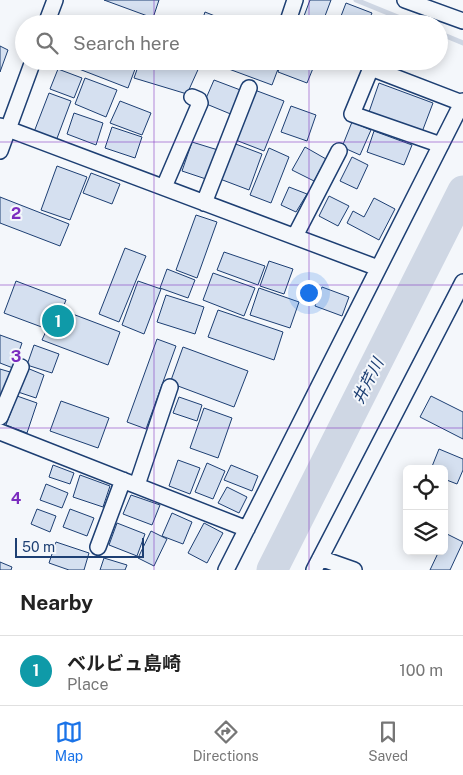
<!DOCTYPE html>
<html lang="en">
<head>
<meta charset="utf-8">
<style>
	:root { --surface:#fff; --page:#f6f6f6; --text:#222; --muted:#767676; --line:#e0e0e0; --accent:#1a73e8 }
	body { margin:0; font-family:"Public Sans","Noto Sans JP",sans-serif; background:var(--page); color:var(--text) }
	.controls { position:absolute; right:15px; bottom:15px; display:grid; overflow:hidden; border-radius:8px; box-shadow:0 2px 12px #0003 }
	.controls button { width:45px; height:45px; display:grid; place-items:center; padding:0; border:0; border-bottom:1px solid var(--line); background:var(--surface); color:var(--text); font:25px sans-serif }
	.scale { position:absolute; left:15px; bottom:12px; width:129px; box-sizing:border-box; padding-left:5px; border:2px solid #1d3f73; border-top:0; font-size:14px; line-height:18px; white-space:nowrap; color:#1d3f73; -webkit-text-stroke:4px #f4f7fb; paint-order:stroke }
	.you { position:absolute; left:308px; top:292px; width:18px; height:18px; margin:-12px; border:4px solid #fff; border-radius:50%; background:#1a73e8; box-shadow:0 0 0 8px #1a73e833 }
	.badge { display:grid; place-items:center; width:32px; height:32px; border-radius:50%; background:var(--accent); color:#fff; font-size:16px; font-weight:700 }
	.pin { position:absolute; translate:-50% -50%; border:2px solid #fff; box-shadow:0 1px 5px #0006 }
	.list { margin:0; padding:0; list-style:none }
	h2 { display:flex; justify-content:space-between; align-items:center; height:65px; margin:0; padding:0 20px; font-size:21px }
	h2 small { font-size:16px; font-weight:400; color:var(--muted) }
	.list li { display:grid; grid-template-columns:32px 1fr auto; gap:15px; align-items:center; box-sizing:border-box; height:70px; padding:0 20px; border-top:1px solid var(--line) }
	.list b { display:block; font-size:19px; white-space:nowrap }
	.list p { margin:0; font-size:16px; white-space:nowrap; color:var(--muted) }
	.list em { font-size:16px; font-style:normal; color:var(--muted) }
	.icon { flex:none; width:28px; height:28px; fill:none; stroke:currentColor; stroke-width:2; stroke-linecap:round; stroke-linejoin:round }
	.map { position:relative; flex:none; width:463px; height:570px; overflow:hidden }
	.search { position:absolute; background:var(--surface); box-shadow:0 2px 12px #0003; left:15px; right:15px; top:15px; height:55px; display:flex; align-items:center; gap:12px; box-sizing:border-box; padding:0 18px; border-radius:28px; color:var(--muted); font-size:19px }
	.sheet { height:135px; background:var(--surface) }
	nav { display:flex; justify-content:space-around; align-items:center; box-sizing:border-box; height:70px; border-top:1px solid var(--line); background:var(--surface); font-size:14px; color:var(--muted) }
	nav a { display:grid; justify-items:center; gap:2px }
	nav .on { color:var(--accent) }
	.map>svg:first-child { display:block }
</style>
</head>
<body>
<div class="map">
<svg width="463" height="570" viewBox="0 0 463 570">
	<rect width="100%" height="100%" fill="#f4f7fb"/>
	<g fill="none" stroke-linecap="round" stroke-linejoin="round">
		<path stroke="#cfd7e4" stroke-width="5" d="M356 0 415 24
			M439 33 463 43"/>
		<path stroke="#cfd7e4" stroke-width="31" d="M272 570 463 191"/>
	</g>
	<path fill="#d5e0f0" stroke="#1d3f73" d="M104 0H159L153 18Z
		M310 0H331L322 24H301Z
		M346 3 372 13 367 24H338Z
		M205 12 230 22 229 24H201Z
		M0 46 8 50 0 72Z
		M82 61H138L128 88 79 69Z
		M140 61H197L201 63 187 94 134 78Z
		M220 61H281L272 85 218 65Z
		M281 61H316L307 83 278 72Z
		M58 69 82 78 74 98 50 89Z
		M85 78 117 90 106 117 75 104Z
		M214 80 243 91 233 115 204 103Z
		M379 83 433 103 422 132 369 112Z
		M252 89 284 101 264 151 233 139Z
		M49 93 71 101 56 141 34 132Z
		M120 101 151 113 142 135 110 123Z
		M291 106 316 115 307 141 281 132Z
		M74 113 103 123 96 145 67 134Z
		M352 122 371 130 360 155 342 147Z
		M112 127 142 137 135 158 105 148Z
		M374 131 412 145 404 165 367 152Z
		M192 142 218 150 206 179 182 171Z
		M233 143 262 154 249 190 220 179Z
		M305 147 326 159 314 181 292 170Z
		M269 148 289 157 271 203 250 195Z
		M352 157 368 165 357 189 340 181Z
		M57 166 87 177 70 220 41 210Z
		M91 173 120 184 112 204 83 193Z
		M289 187 307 194 296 212 281 205Z
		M329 196 349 206 338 226 319 216Z
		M0 197 69 224 60 246 0 223Z
		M374 198 395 209 379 240 347 223 353 211 364 217Z
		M196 215 217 222 197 278 176 270Z
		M125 248 146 256 119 322 99 314Z
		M224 252 265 266 258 285 217 270Z
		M269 261 293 269 284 294 260 286Z
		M167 269 195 280 188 298 160 288Z
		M213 273 255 288 244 316 203 300Z
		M16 281 66 300 62 310 120 332 108 365 42 340 47 329 4 313Z
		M138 281 161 289 144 334 122 325Z
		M322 287 349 297 342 316 315 306Z
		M259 288 299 302 290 328 250 315Z
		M166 295 204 307 195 334 157 322Z
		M218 310 283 332 274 360 208 337Z
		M0 335 22 343 13 368 0 363Z
		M157 339 176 346 146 429 127 422Z
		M34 345 59 354 52 373 27 365Z
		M183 347 248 371 234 407 170 383Z
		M27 368 44 375 36 398 18 392Z
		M0 369 10 372 2 395H0Z
		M17 396 37 403 27 433 6 425Z
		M431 396 463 412V439L420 417Z
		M179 397 202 405 197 421 173 413Z
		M61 401 109 418 98 448 50 431Z
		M204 408 232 418 218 458 190 448Z
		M439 449 463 459V470L457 484 444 479V469H431Z
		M178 460 200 468 190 494 169 486Z
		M207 463 225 471 213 499 195 492Z
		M53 465 74 473 70 484 49 477Z
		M231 465 258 476 252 491 224 480Z
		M80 475 110 486 103 507 73 497Z
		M46 484 68 493 62 508 40 500Z
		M227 487 247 497 239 513 218 503Z
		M131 495 160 505 152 525 123 514Z
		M37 509 56 516 50 532 31 524Z
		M70 509 94 518 87 536 63 527Z
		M172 513 192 522 183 544 162 536Z
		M117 523 145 534 137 556 109 545Z
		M204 523 223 533 207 563 188 553Z
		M151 531 167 539 154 566 138 558Z
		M447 534 463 542 450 570H430L439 551H444V540Z
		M56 542 89 553 84 570H69L49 563Z
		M104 558 127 565 125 570H100Z
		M0 562 12 567 11 570H0Z"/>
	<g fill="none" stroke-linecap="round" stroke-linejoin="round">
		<defs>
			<path id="street" d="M405 0 463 21
				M46 24 55 0
				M287 24 295 0
				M0 126 378 268
				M441 145 352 114 371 68 462 103
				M0 151 33 61
				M164 187 200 103 199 100 192 97
				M204 203 249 88
				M295 236 339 151
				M0 417 21 367
				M0 432 247 529
				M137 485 170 387
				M98 547 123 480
				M320 558 354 570
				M226 570 463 101
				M314 570 463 282"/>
		</defs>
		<use href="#street" stroke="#1d3f73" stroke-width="18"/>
		<use href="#street" stroke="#f4f7fb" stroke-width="15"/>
	</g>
	<path fill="none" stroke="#7b2cbf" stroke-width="1" stroke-opacity="0.55" d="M154 0V24M309 0V24M154 61V570M309 61V570M0 142H463M0 285H463M0 428H463"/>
	<g text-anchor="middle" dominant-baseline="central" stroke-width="4" stroke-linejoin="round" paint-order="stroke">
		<g font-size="16" font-style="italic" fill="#1d3f73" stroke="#f4f7fb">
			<text transform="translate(368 381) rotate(-63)">井芹川</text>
		</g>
	</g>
	<g font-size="16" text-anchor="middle" font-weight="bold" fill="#7b2cbf" stroke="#f4f7fb" stroke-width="4" stroke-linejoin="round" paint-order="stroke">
		<text x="16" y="219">2</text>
		<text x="16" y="362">3</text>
		<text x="16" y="504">4</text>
	</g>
</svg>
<div class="controls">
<button><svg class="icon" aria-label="locate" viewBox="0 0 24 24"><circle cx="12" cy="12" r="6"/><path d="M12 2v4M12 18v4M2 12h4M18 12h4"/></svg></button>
<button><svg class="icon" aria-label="layers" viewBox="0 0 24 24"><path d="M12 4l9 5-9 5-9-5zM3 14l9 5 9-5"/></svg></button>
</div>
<div class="scale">50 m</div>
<div class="you"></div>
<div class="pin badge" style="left:58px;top:321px;background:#0f9aa8">1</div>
<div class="search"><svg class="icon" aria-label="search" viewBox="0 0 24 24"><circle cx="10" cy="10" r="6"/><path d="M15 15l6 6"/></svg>Search here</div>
</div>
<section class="sheet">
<h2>Nearby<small></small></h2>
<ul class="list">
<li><span class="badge" style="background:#0f9aa8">1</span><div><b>ベルビュ島崎</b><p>Place</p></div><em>100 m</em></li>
</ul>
</section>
<nav>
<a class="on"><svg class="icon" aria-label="map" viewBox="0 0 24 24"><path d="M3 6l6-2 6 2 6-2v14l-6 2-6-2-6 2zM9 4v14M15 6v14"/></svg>Map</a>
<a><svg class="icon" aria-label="directions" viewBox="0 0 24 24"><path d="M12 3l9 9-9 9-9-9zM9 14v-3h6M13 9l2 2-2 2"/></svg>Directions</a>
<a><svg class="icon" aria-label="saved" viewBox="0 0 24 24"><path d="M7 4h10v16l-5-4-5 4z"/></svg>Saved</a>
</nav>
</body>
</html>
